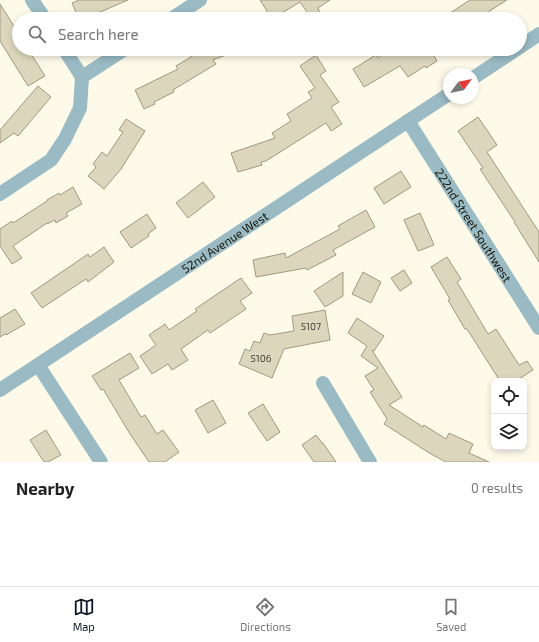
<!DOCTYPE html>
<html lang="en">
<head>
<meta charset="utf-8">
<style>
	:root { --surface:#fff; --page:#f2f2f2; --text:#222; --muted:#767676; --line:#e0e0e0; --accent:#111827 }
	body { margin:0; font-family:"Exo 2",sans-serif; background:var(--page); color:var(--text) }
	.controls { position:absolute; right:12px; bottom:12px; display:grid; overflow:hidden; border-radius:8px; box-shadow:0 2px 6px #0003 }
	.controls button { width:36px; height:36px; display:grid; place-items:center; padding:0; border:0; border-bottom:1px solid var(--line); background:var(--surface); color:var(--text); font:20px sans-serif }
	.compass { position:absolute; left:443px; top:68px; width:36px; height:36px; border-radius:50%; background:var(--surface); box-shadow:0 2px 6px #0003; rotate:57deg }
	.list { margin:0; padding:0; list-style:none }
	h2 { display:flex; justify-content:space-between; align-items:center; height:52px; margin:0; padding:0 16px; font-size:17px }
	h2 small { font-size:13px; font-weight:400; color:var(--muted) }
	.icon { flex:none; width:22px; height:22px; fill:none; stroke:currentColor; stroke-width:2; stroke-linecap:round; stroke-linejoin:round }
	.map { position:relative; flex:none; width:539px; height:462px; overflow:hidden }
	.search { position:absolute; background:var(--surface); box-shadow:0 2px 6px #0003; left:12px; right:12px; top:12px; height:44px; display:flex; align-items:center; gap:10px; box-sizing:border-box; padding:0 14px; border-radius:22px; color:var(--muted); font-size:15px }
	.sheet { height:124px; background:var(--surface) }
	nav { display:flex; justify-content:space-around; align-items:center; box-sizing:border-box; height:56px; border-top:1px solid var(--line); background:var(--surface); font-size:11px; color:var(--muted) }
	nav a { display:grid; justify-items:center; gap:2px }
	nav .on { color:var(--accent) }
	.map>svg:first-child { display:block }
</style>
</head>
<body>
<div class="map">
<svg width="539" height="462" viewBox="0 0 539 462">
	<rect width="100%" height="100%" fill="#fefaea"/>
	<path fill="#dcd6bc" stroke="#9f9980" d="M79 0H128L84 19H79L72 3Z
		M260 0H330L318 8 320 13 312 19 300 2 272 19Z
		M470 0H507L488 12 492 19H441Z
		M0 4 19 34V49H28L45 76 28 86 0 41Z
		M186 49 239 50 213 60 216 64 173 90 174 92 154 102 155 104 144 109 135 90 178 69 176 66 191 57Z
		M391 49H430L437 61 426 68 425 66 408 77 400 66 364 87 353 69 376 55 378 58Z
		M316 55 326 71 320 75 339 102 331 107 342 124 331 131 326 123 266 161 261 162 262 165 238 172 231 153 275 138 272 133 291 121 287 114 312 98 308 92 315 88 300 66Z
		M38 86 51 97 18 136 14 133 0 143V130Z
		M478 117 497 145 487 152 539 232V262L514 222H515L480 169 483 168 458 131Z
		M126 119 145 131 121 169 104 189 88 176 96 167 93 164 102 152 107 156 123 132 119 130Z
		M401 171 411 187 384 204 374 188Z
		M203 182 215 197 188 218 176 203Z
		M73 187 82 204 66 213 68 216 56 223 55 220 47 224V223L13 246 22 258 12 264 0 246V229L12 221 13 223 47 201V200L59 193 60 195Z
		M366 210 375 227 333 250 336 255 307 270 306 268 256 277 253 260 285 253 286 258 340 229 338 226Z
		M420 213 434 245 418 251 404 220Z
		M147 214 156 228 148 234 149 236 131 248 120 232Z
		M104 247 114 262 88 282 86 279 42 308 31 293 88 254 90 257Z
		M447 257 461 279 457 282 488 334 496 329 519 365 527 361 533 370 516 381H500L467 329H465L448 300 450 299 431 267Z
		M404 270 412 283 400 291 391 278Z
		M343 272V296L325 307 314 291Z
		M363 272 381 282 371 303 352 294Z
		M241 278 252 293 240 301 246 309 210 333 208 330 181 349 188 360 172 370 168 364 152 374 140 356 156 345 149 335 165 324 169 330 197 311 195 309Z
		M15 309 25 324 6 335 5 334 0 337V318Z
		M325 310 330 340 284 349 272 378 239 364 245 349 250 351 254 341 260 343 264 333 270 335 294 331 292 316Z
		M357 318 384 336 374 351 372 350 402 397 389 405 423 427 424 425 446 439 449 433 473 444 469 453 489 462H446L431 454 384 424 387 419 370 392 374 390 365 376 378 368 361 356 367 346 348 333Z
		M130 353 139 368 119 380 141 417 145 415 157 434 163 430 179 452 165 462H149L130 434 103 389 101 390 92 376Z
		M213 400 226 423 208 433 195 410Z
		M263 404 280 432 267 441 248 413Z
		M46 430 61 455 48 462H44L30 440Z
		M316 435 322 443H323L336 462H314L302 445Z"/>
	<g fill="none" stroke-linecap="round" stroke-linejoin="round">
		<g stroke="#9abbc4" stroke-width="14">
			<path d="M32 0 45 19"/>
			<path d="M171 19 200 0"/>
			<path d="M520 47 539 34"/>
			<path d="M64 49 82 77"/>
			<path d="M473 78 517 49"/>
			<path id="s1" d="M408 121 539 328"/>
			<path d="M0 194 51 160 65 139 80 108 82 77 125 49"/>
			<path d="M38 365 101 462"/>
			<path d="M323 383 370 462"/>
			<path id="s2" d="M0 390 449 94"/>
		</g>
	</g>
	<g text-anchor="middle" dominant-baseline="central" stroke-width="3" stroke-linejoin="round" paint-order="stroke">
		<g font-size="10" fill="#484437">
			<text x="311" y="326">5107</text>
			<text x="261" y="358">5106</text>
		</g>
		<g font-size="12" fill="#17140b" stroke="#fefaea">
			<text stroke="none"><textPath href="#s1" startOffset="123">222nd Street Southwest</textPath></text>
			<text stroke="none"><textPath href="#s2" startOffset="269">52nd Avenue West</textPath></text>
		</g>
	</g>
</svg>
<div class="controls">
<button><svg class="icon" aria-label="locate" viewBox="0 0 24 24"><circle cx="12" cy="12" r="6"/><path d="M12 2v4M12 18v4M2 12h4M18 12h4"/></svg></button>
<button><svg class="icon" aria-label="layers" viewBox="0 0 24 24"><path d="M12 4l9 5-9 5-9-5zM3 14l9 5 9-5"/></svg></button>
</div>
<svg class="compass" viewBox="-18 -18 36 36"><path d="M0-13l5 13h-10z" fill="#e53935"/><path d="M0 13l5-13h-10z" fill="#767676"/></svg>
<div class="search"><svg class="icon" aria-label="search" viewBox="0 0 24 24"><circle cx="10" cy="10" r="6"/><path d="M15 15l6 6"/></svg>Search here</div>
</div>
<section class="sheet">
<h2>Nearby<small>0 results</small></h2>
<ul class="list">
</ul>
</section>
<nav>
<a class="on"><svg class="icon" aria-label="map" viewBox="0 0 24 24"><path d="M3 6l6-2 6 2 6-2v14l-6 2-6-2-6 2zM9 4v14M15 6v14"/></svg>Map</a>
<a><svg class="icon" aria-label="directions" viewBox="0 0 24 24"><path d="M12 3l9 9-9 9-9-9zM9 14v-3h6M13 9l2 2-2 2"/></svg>Directions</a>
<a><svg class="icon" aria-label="saved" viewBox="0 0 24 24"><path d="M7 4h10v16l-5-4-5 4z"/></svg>Saved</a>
</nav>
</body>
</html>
